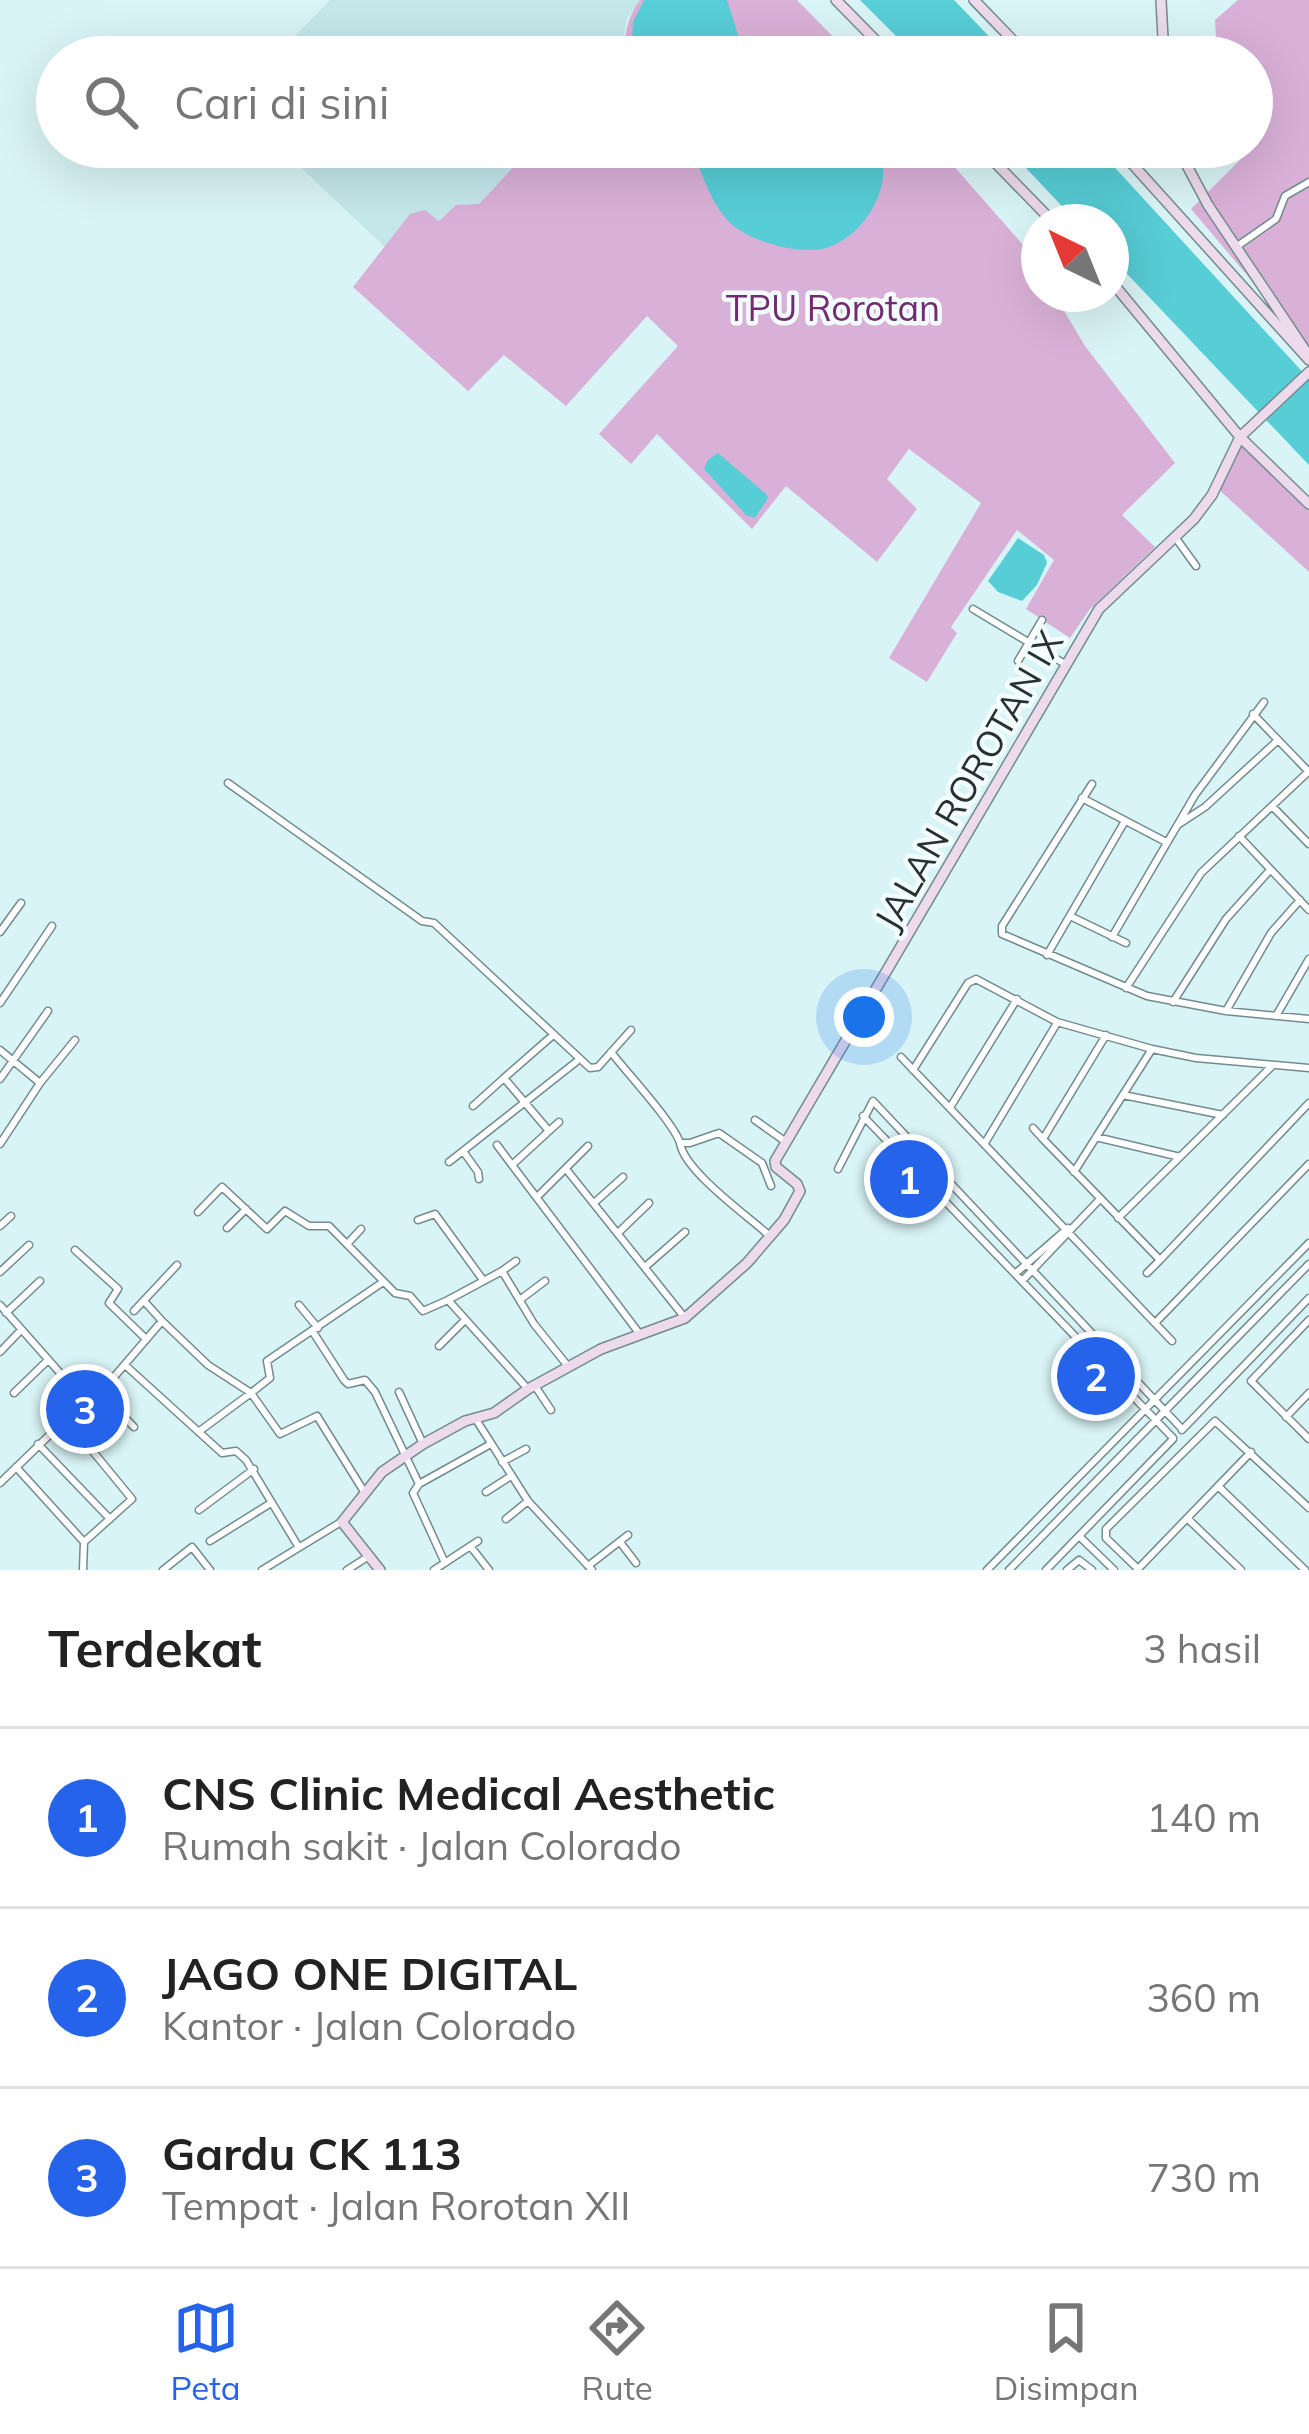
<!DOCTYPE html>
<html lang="id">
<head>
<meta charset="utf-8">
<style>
	:root { --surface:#fff; --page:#f2f2f2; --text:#222; --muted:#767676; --line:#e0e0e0; --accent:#2563eb }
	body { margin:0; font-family:Mulish,sans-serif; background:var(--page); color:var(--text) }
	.compass { position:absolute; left:1021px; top:204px; width:108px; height:108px; border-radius:50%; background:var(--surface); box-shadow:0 12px 48px #0002; rotate:317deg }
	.you { position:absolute; left:864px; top:1017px; width:42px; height:42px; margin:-30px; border:9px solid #fff; border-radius:50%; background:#1a73e8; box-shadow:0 0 0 18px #1a73e833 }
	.badge { display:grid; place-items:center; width:78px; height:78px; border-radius:50%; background:var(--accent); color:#fff; font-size:39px; font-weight:700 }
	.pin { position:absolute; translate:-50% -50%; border:6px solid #fff; box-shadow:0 3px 12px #0006 }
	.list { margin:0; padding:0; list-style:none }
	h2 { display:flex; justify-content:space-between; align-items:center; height:156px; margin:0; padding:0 48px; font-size:51px }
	h2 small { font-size:39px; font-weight:400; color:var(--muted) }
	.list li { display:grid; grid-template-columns:78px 1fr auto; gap:36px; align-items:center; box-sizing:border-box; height:180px; padding:0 48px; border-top:3px solid var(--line) }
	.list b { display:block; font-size:45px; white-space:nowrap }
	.list p { margin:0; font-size:39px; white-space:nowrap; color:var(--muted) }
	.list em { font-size:39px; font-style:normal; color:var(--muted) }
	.icon { flex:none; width:66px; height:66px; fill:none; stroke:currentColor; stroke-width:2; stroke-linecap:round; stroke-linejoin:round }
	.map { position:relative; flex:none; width:1309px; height:1570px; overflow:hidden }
	.search { position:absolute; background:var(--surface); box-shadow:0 12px 48px #0002; left:36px; right:36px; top:36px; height:132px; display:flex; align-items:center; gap:30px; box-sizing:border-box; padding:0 42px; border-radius:66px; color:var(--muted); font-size:45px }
	.sheet { height:696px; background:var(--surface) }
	nav { display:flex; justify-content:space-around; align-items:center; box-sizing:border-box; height:168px; border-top:3px solid var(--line); background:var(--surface); font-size:33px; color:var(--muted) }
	nav a { display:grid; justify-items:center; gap:6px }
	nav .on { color:var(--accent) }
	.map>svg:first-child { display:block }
</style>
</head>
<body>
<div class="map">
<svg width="1309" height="1570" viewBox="0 0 1309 1570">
	<rect width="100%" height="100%" fill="#d9f4f6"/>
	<path fill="#c4e7ea" d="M330 0H640L627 18 621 52 617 57H316L295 36Z
		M279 147H532L479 204 387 249Z"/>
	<path fill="#d9b0d7" d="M640 0H797L853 57H617C629 39 623 22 640 0Z
		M1238 0H1309V348L1191 209 1253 147 1252 57H1217L1215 20Z
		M532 147H937L1031 254 1039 268V294H1054L1085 346 1175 463 1122 515 1155 547 1090 609 1070 638 1026 609 1054 560 1017 530 951 627 957 633 927 682 889 658 981 503 909 449 887 479 917 509 877 562 786 486 752 529 657 434 631 464 599 434 678 346 647 316 566 406 504 355 468 391 353 287 410 214 425 210 439 221 456 205 479 204Z
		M1240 437 1309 502V572L1216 487Z"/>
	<path fill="#57cdd6" d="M644 0H727L745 57H631L633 22Z
		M860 0H954L1009 57H917Z
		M690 147H878C898 186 859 247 814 250 789 251 755 242 735 227 711 208 703 173 690 147Z
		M1006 147H1096L1309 379V465L1111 257V222H1077Z
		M718 453 766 494 768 498 755 518 746 515 704 469 708 460Z
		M1018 538 1044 555 1047 563 1037 585 1022 601 998 592 988 581Z"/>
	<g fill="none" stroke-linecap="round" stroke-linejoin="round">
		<defs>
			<path id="street" d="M1236 247 1276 219 1285 196 1309 182
				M1175 537 1196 566
				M973 609 1065 664
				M1018 661 1042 620
				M1253 714 1309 772
				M228 783 422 921 434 923 590 1068 598 1067 631 1030
				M1092 784 1002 926V934L1147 996 1226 1011 1309 1019
				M1082 798 1166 842
				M1272 806 1309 844
				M1179 824 1205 807 1277 741
				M1239 836 1309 910
				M1070 916 1126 943
				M0 932 21 903
				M1112 937 1195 795 1264 702
				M1047 955 1125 821
				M1126 988 1201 873 1308 772
				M1173 1002 1226 919 1270 870
				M0 1003 52 926
				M1226 1011 1271 933 1300 900
				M1276 1016 1309 959
				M1106 1035 1043 1139 1160 1260 1309 1103
				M552 1036 504 1078 549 1131 512 1165 639 1333
				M0 1050 40 1083 75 1040
				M611 1052C627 1073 673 1122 680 1143H690L719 1133 762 1163 771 1186
				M901 1057 1172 1341
				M913 1070 968 983 976 979 1057 1022 1152 1049 1196 1058 1309 1068
				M0 1079 48 1011
				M1123 1095 1223 1115
				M473 1106 504 1078
				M951 1106 1017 999
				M863 1116 1173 1438
				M755 1120 786 1142
				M1033 1128 1043 1139
				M549 1131 559 1122
				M1096 1137 1180 1157
				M680 1143C684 1171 748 1216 771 1237
				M985 1143 1057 1023
				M0 1144 40 1083
				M497 1145 512 1165
				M463 1151 478 1172 479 1179
				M449 1162 576 1062
				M566 1169 685 1318
				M838 1169 873 1101 1182 1429
				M1074 1172 1152 1049
				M538 1196 588 1146
				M594 1203 623 1177
				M198 1212 222 1187 267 1229 285 1211 309 1226H329L395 1293 410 1296 423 1311 448 1300 528 1389
				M1118 1218 1272 1066
				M418 1220 435 1214 483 1280
				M0 1226 11 1216
				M227 1228 246 1209
				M618 1233 649 1203
				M349 1242 361 1229
				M75 1250 118 1289 109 1303 146 1339
				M645 1267 685 1232
				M502 1271 516 1261
				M0 1272 29 1245
				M1016 1273 1068 1228
				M1147 1273 1160 1260
				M1023 1280 1099 1200
				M521 1299 545 1281
				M448 1300 502 1271 534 1324 567 1365
				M144 1301 162 1321
				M0 1305 91 1408
				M299 1305 318 1328
				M134 1311 177 1265
				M6 1313 40 1281
				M1309 1320 1251 1381 1309 1439
				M1157 1321 1309 1164
				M313 1332 344 1380 348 1384 365 1380 375 1392 419 1484 413 1493 445 1563
				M439 1346 465 1320
				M0 1352 21 1330
				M125 1365 222 1453 236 1451 246 1460 298 1546
				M535 1386 551 1410
				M399 1392 423 1444
				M14 1393 48 1360
				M102 1394 134 1427
				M1286 1417 1309 1393
				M475 1418 528 1501 592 1570
				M72 1426 132 1499 84 1542 83 1570
				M201 1430 251 1393 280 1434 317 1416 363 1490
				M1182 1430 1309 1298
				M38 1444 110 1519
				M502 1462 526 1449
				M16 1467 84 1542
				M0 1483 64 1421 72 1426 162 1321 208 1365 251 1393 270 1378 267 1361 383 1282
				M419 1484 489 1445
				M1218 1486 1305 1570
				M486 1492 511 1476
				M199 1510 254 1469
				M1187 1518 1241 1570
				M506 1519 528 1501
				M1079 1536 1114 1570
				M210 1541 271 1503
				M620 1542 636 1563
				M471 1547 489 1570
				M588 1566 628 1535
				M1138 1569 1106 1538V1529L1215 1421 1309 1508
				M163 1570 192 1547 210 1570
				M262 1570 341 1522
				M347 1570 369 1556
				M434 1570 478 1541
				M987 1570 1309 1243
				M1009 1570 1309 1264
				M1046 1570 1173 1439
				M1067 1570 1079 1560 1092 1570
				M1137 1570 1251 1452"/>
			<path id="secondary" d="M836 0 892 57
				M974 0 1029 57
				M1161 0 1164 57
				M980 147 1053 222
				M1117 147 1309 360
				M1177 147 1208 205 1309 356
				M1111 281 1240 437 1309 504
				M380 1570 342 1522 382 1472 423 1444 465 1421 494 1413 528 1389 601 1349 685 1318 747 1263 784 1220 800 1191 797 1184 776 1167 775 1161 1099 609 1194 519 1212 495 1240 437 1309 372"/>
		</defs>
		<use href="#street" stroke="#738b8d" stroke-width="9"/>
		<use href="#secondary" stroke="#738b8d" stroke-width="12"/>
		<use href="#street" stroke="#fff" stroke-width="6"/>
		<use href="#secondary" stroke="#eddaec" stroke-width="9"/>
	</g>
	<g text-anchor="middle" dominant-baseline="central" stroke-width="9" stroke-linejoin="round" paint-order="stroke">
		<g font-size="36" fill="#722a70" stroke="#f3fdfe">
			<text x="833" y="307">TPU Rorotan</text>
		</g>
		<g font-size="36" fill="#273132" stroke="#f3fdfe">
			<text transform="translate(968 780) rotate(-60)">JALAN ROROTAN IX</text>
		</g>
	</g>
</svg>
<svg class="compass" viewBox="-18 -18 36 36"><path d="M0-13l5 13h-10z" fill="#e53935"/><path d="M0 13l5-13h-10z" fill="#767676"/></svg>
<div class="you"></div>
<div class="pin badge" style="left:909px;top:1179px">1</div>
<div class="pin badge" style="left:1096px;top:1376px">2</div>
<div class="pin badge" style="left:85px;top:1409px">3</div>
<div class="search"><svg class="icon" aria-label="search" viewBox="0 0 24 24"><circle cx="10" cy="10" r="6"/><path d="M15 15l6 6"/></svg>Cari di sini</div>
</div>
<section class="sheet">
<h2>Terdekat<small>3 hasil</small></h2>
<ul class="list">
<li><span class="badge">1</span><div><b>CNS Clinic Medical Aesthetic</b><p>Rumah sakit · Jalan Colorado</p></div><em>140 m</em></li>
<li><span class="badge">2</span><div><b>JAGO ONE DIGITAL</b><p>Kantor · Jalan Colorado</p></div><em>360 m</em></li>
<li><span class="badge">3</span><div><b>Gardu CK 113</b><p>Tempat · Jalan Rorotan XII</p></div><em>730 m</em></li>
</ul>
</section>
<nav>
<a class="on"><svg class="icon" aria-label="map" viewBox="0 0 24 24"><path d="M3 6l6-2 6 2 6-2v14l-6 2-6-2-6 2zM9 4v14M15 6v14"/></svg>Peta</a>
<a><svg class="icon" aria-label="directions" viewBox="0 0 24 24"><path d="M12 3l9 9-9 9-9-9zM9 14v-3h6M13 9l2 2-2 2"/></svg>Rute</a>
<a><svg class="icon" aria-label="saved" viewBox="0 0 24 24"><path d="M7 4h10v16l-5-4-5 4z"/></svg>Disimpan</a>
</nav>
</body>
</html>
